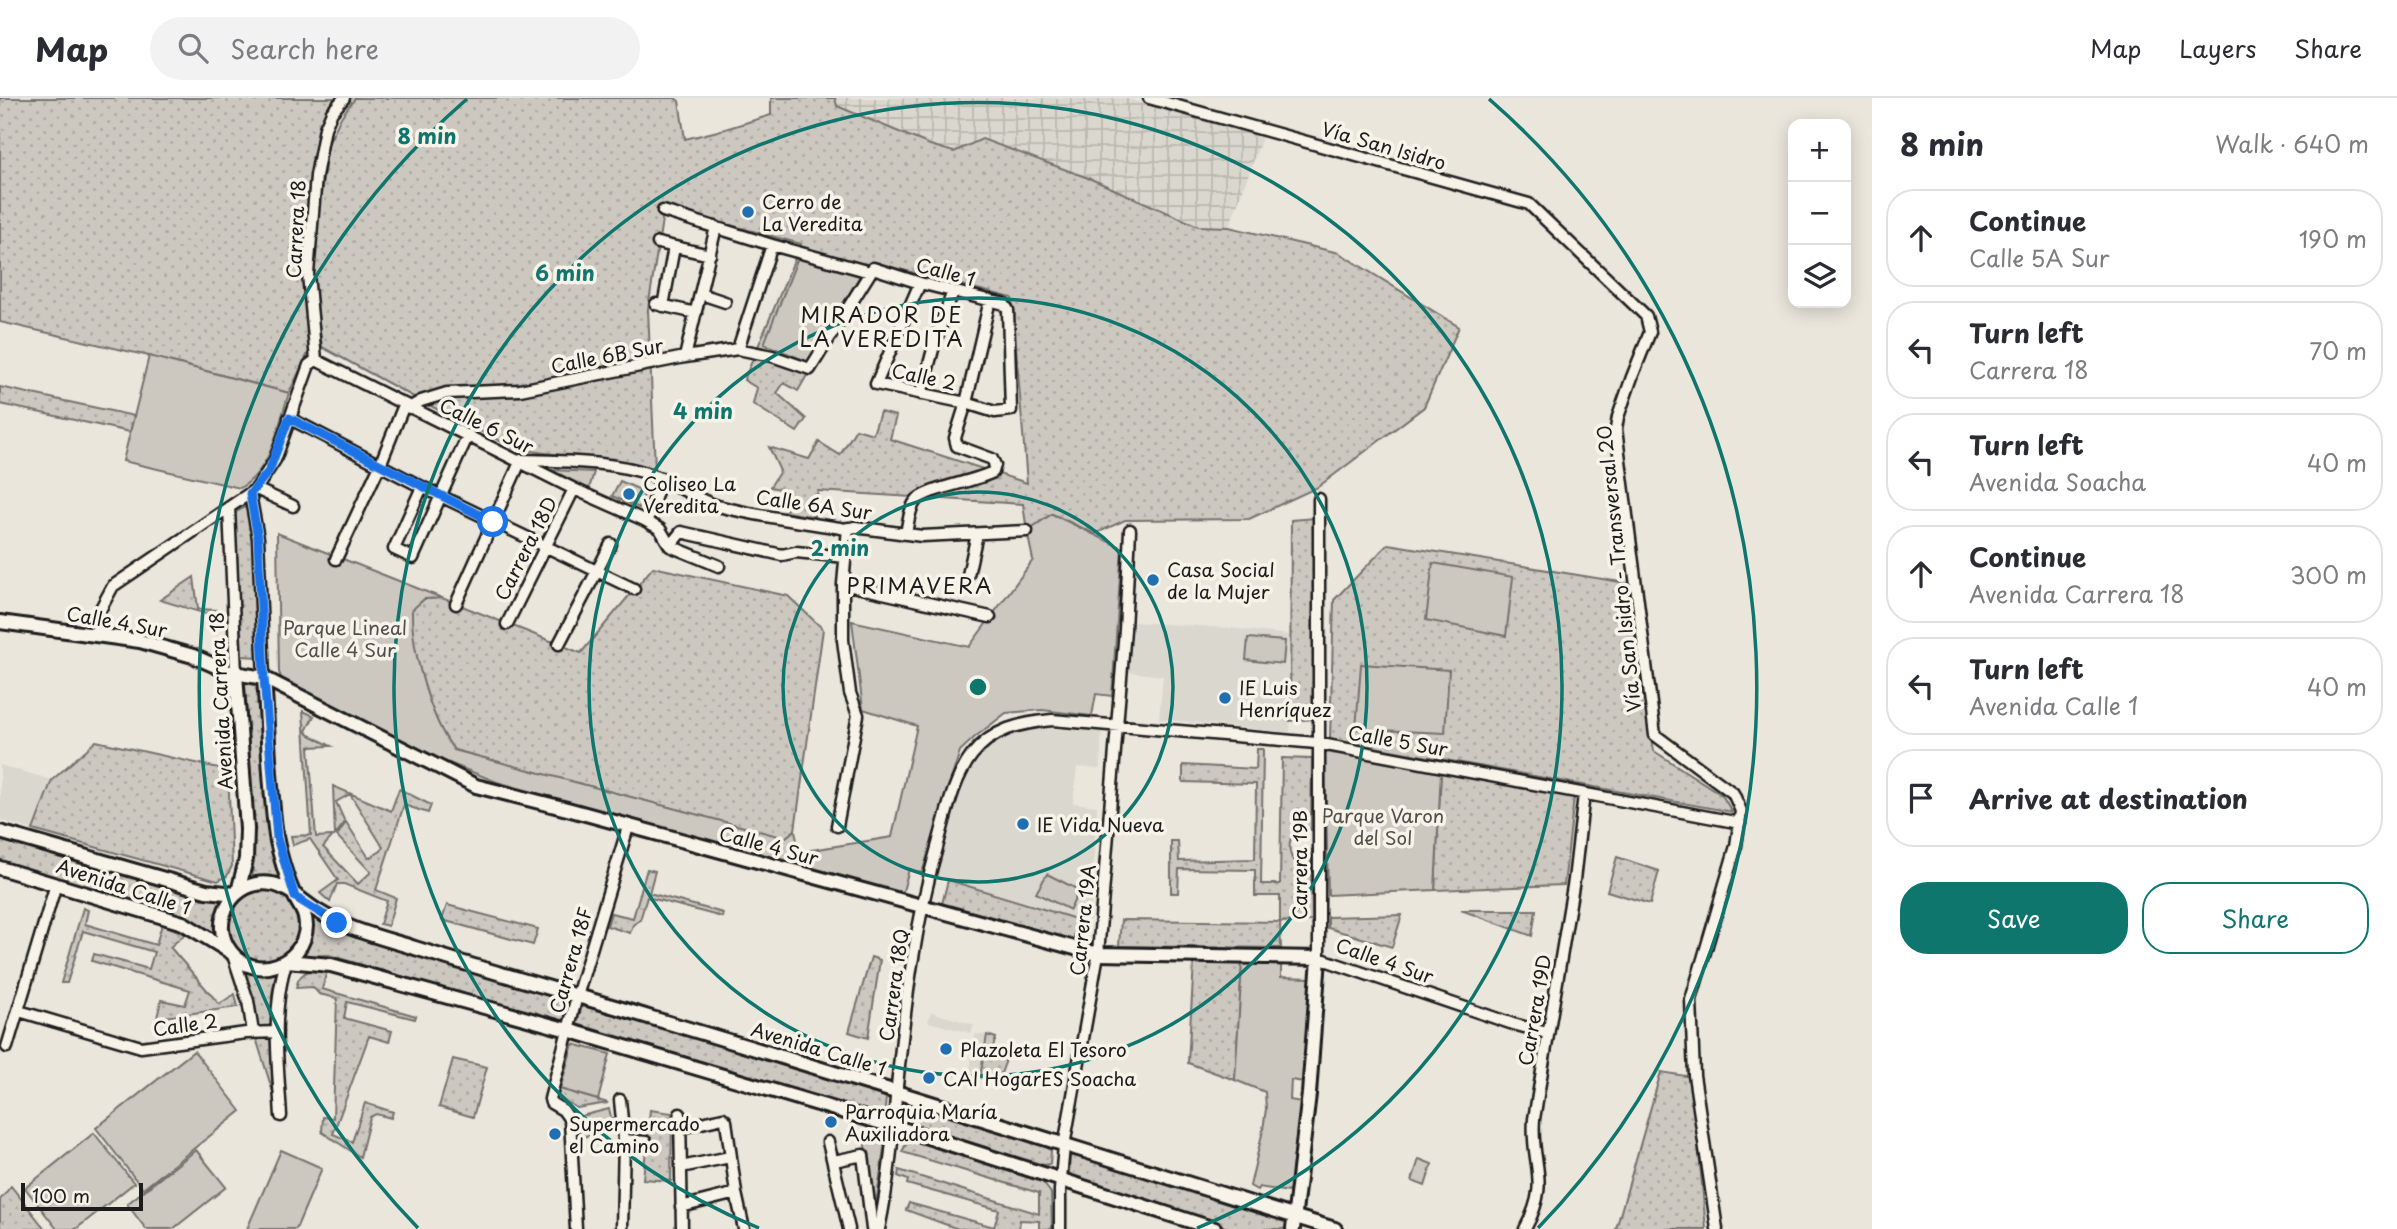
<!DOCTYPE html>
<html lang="en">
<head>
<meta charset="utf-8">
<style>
	:root { --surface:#fff; --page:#f2f2f3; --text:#2b2b33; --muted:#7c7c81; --line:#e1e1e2; --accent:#0f766e }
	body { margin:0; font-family:"Playpen Sans",sans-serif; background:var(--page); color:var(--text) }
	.controls { position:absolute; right:21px; top:21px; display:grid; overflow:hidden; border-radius:14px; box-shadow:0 4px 18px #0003 }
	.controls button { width:63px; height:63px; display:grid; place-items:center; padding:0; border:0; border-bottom:2px solid var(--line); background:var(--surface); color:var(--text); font:35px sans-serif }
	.scale { position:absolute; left:21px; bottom:18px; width:122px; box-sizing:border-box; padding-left:7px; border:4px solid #1c1c1c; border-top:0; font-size:19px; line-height:24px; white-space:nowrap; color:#1c1c1c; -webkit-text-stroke:5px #f7f3e8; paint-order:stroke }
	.stop { position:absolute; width:21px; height:21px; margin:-16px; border:5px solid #1a73e8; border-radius:50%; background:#fff }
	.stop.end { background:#1a73e8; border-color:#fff; box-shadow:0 2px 7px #0008 }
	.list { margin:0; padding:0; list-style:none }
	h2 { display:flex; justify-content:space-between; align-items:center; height:91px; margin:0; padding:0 28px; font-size:30px }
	h2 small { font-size:23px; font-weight:400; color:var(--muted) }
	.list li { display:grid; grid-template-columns:46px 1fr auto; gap:21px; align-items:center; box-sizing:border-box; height:98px; margin:0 14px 14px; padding:0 14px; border:2px solid var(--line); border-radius:28px }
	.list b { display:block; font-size:26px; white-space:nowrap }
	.list p { margin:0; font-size:23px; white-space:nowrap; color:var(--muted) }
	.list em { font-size:23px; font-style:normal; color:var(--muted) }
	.actions { display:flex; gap:14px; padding:21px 28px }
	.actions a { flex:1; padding:16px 0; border:2px solid var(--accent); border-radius:28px; text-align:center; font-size:24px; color:var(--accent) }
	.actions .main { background:var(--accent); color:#fff }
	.icon { flex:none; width:38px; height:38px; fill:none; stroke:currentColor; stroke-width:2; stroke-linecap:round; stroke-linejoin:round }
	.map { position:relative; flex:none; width:1872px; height:1131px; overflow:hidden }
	header { display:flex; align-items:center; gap:42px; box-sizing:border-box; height:98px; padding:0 35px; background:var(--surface); border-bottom:2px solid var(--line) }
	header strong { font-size:33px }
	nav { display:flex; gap:38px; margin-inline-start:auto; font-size:24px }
	.search { width:490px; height:63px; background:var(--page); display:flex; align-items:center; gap:18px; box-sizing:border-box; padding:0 24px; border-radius:38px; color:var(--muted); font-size:26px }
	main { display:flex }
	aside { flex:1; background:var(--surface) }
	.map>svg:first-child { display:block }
</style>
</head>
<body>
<header>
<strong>Map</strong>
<div class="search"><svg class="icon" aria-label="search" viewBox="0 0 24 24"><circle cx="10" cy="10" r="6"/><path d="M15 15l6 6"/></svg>Search here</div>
<nav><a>Map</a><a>Layers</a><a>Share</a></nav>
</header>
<main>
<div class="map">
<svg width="1872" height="1131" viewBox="0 0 1872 1131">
	<defs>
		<pattern id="industrial-grid" width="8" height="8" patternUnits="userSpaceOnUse" patternTransform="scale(1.75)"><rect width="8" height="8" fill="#dad7ce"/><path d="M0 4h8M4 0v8" fill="none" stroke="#bab8b0"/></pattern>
		<pattern id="grass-dots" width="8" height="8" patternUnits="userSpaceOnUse" patternTransform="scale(1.75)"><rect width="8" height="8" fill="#ccc8c0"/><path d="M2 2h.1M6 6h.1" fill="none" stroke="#afaba4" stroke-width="1.8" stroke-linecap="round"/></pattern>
	</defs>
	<rect width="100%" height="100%" fill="#eae6dc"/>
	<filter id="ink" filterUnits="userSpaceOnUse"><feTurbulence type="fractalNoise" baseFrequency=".0143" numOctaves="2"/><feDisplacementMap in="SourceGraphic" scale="14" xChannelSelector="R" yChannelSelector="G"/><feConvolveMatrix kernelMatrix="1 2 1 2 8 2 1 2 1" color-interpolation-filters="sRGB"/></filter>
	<g filter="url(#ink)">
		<path fill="#dad7ce" d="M1134 524 1230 530 1289 537 1290 635 1159 621 1163 578 1129 574Z
			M1027 629 1102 634 1100 671 1077 669 1073 705 1097 708 1090 822H1079L934 777 965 677 993 643Z
			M0 667 52 682 33 732 0 722Z
			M931 914 974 927 971 935 928 924Z
			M975 936 987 937 980 979H969Z"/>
		<path fill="url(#industrial-grid)" d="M835 0H1126L1156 10 1263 37 1229 129 1198 128 1091 81 930 47 836 8Z"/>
		<path fill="url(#grass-dots)" stroke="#74726e" stroke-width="2" d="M0 0H338L322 28 315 51 302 178 312 247 289 295 149 258 0 224Z
			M355 0H675L679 3 685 41 722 32 771 17V0H835L837 8 930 47 954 54 982 41 1091 81 1198 128 1229 129 1339 155 1459 229 1424 309 1318 389 1249 421 1125 422 1095 436 1052 416 1027 433 1023 406 818 393 814 419 786 414 790 393 770 389 780 373 769 349 809 361 819 344 840 357 856 331 873 336 880 314 896 318 890 341 1027 385 1012 200 872 164 798 293 784 285 777 295 806 321 797 334 753 306 757 290 744 282 801 146 664 109 648 211 655 370 516 351 421 303 322 249 313 179 318 117 328 46 341 19Z
			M0 289 134 318 130 334 0 306Z
			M247 408 251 424 258 559 242 558 234 415Z
			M1315 420 1314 621 1290 623 1291 422Z
			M1388 446 1627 485 1654 653 1722 697 1732 714 1330 641 1334 502Z
			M653 469 788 498 823 531 795 732 785 740 454 652C430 621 411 551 411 512L424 501 442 500 581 555Z
			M194 479 198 511 216 512V519L160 502Z
			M245 584 259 589 272 755 285 783 265 778 252 783 254 755Z
			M303 613 314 618 306 633 308 636 331 648 309 649 316 739 333 738 323 749 358 786 371 774 337 738 346 724 369 760 381 753 383 749 350 696 336 704 345 724 335 737 333 688 391 713 399 691 431 707 428 715 404 707 376 792 396 800 388 828 380 826 387 803 344 786H337L330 804 320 795 338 782 310 741 293 747 291 738 311 737Z
			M96 643 228 672 232 768 227 778 218 783 33 732 52 682Z
			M1257 651H1263L1261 786H1280L1282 660 1312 661 1311 732 1302 728 1297 721C1293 735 1283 752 1296 765L1308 752H1311L1312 823 1280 824 1281 850 1119 848 1121 822 1280 824V798H1255V772L1179 771 1178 795H1171V743H1178L1179 763 1255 761 1256 686 1183 684V667L1256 671Z
			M1441 673 1574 699 1564 787 1435 792Z
			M0 739 228 797C219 811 214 824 217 841L0 767Z
			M1617 759 1659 773 1650 806 1607 793Z
			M647 771 655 773 649 795 723 815 722 819 647 799 640 822 633 827 630 835 607 828 611 815 633 820Z
			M948 782 1079 822 1073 842 942 806Z
			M227 827a37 37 0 1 1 74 0a37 37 0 1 1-74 0Z
			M447 807 538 831 533 847 442 822Z
			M83 810 88 812 85 826 156 847 162 826 185 836 170 849 219 906 235 896 238 909 157 920 161 902 185 907 190 892 92 863 94 856 149 871 154 854 83 833 67 885H61Z
			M308 812 566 901 570 905 564 922 559 925 329 857 300 858Z
			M1461 812H1536L1532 838Z
			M1402 817 1392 849 1328 830V819Z
			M871 859 880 862 868 940 849 934Z
			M1194 864 1242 866 1235 982 1188 965Z
			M315 871 327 873 322 891 416 918 415 921 347 904 344 920 392 933 389 944 369 938 333 1036 352 1044 365 1005 393 1014 391 1020 376 1016 370 1019 360 1059 322 1034 323 1019 333 1020 337 900 319 896 313 889 296 890C298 878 304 874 315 871Z
			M242 873 266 877 276 875 272 896V929L259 931Z
			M588 904 882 996 886 1000 884 1019H876L786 989 580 930 577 926 582 908Z
			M987 937 996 940 990 957 1006 962 997 986 980 979Z
			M270 939 276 1004 256 940Z
			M453 961 487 969 473 1019 439 1009Z
			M1661 974 1692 979 1706 1131H1616Z
			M560 991 608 1005 577 1010 558 999Z
			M905 1003 1047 1049 1051 1053 1050 1066 1044 1067 901 1023 900 1010Z
			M650 1012 672 1015 671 1083 643 1081Z
			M909 1040 1041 1082 1051 1095 1052 1131H1039V1123L1020 1122 1019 1131H958L906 1112 909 1105 994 1129 999 1112 907 1086 908 1082 898 1078 899 1072 1039 1116V1095L902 1054Z
			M1076 1056 1284 1121 1287 1123 1286 1131H1231L1073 1080 1069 1077 1070 1059Z
			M11 1088 45 1131H0V1102Z"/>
		<path fill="#ccc8c0" stroke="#74726e" stroke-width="2" d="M799 157 861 176 809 264 764 246Z
			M149 258 289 295C278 328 272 372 240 390L123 363Z
			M551 372 594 374 589 391Z
			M620 383 645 394 639 410 612 398Z
			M1052 416 1122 450 1112 598 1096 596 1092 618 1042 612 1006 615 975 639 960 653 922 775 909 771 902 797 497 684 444 663 283 585 279 574 277 435 442 500 424 501 412 512C411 551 430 621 454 652L785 740 795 732 799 754 892 739 917 628 863 611 852 523 969 549 1033 462 1027 433Z
			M1433 465 1513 479 1506 538 1426 522Z
			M1248 540 1285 543 1283 566 1246 562Z
			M1361 566 1449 572 1445 635 1356 631Z
			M1325 654 1441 673 1435 792 1328 797Z
			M1047 776 1079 792 1070 812 1036 795Z
			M1242 866H1281V879L1311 880 1304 984 1291 982 1290 1002 1301 1004 1289 1094 1259 1089 1257 1092 1250 1088 1263 1032 1266 1011 1265 994 1235 982Z
			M573 946 610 956 598 1002 560 991Z
			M194 953 241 1013 143 1091 96 1030Z
			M609 1011 614 1029 580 1040 577 1019Z
			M866 1032 886 1037 873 1127 864 1037Z
			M94 1035 134 1085 76 1131H57L25 1090Z
			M196 1052 226 1089 173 1131H146L127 1106Z
			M281 1052 322 1070 296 1131H247Z
			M1419 1061 1432 1066 1425 1088 1412 1083Z"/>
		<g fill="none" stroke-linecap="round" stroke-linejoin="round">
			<defs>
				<path id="minor" d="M1149 0 1529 106 1646 218 1650 234 1632 279 1618 319 1616 331 1655 637 1733 695 1741 713 1736 748 1691 902 1694 977 1717 1131
					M663 113 772 147 870 174
					M658 145 710 157
					M701 196 725 204
					M656 206 696 215
					M663 208 674 149
					M738 251 772 147
					M685 259 716 129
					M316 262 574 391 644 422 660 431 670 448 719 468
					M921 296 935 244 953 193
					M409 310 421 303 447 295 520 292 685 259 738 251 772 258 810 271 873 170 920 185 1004 206 1008 212 1011 312 995 314 966 305 876 286 920 185
					M289 320 422 389 634 491
					M521 362C564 363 620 363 660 380 680 388 697 402 718 408 760 419 804 424 846 431L855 429 922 438 1027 433
					M422 389 394 451 413 460 468 337
					M256 391 293 408
					M250 396 258 440 264 580
					M1319 401V860L1513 926 1547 935
					M229 409 236 576
					M644 422 650 416 661 380
					M906 436C908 426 909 412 915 404 923 391 974 384 993 374L995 367 992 361 957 348 955 340 966 305 990 202
					M670 448 681 434 782 457 796 454 845 459
					M336 461 380 367 404 307
					M968 477 977 436
					M843 486 990 519
					M456 506 521 362
					M507 526 574 391
					M96 537 100 512 113 488 256 391 275 362 309 267 316 262 308 176 316 78 325 30 332 14 344 0
					M559 546 611 446
					M837 728 858 617 850 595 843 542V486L848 430
					M233 857 248 903 253 934
					M19 913 141 949 246 935 277 934
					M7 949 56 786
					M620 1002 624 1042 622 1131
					M680 1016 682 1131
					M281 1018C278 966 271 914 286 864
					M680 1030 723 1020 726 1023 736 1095 744 1131
					M624 1042 646 1044
					M828 1044 849 1131
					M834 1063 863 1057 872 1131
					M681 1069 730 1059
					M681 1109 736 1095
					M576 1131 570 1022 563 1012 551 1005 550 1001 577 898 628 729
					M879 1131C889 1084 893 1036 897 988 905 907 915 825 938 746 946 717 953 682 972 657 992 631 1021 625 1052 622L1316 645 1740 725
					M1060 1131V1092L1064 1048 1098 856 1125 532 1130 432
					M1525 1131C1552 1081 1530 1068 1534 1021L1574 782 1584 696"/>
				<path id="major" d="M0 524 140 543 193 558 229 574 264 580 476 688 571 712 1082 852 1098 856 1319 860 1309 996 1293 1131
					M236 576 247 731 246 761 238 794
					M264 580C268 632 269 686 276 738 279 755 287 783 295 799 300 809 306 815 306 828 305 866 255 885 231 854 207 824 234 779 272 786 289 789 304 805 319 814 348 832 383 840 415 850 494 875 573 896 652 920 880 987 1107 1061 1335 1131
					M0 734 206 793 236 796
					M0 770 183 825 229 853
					M287 863 331 867 568 932 909 1033 1215 1131"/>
			</defs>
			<use href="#minor" stroke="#1c1c1c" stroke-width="15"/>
			<use href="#major" stroke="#1c1c1c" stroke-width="18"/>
			<use href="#minor" stroke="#f7f3e8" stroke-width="10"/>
			<use href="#major" stroke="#f7f3e8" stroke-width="12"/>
		</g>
	</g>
	<g fill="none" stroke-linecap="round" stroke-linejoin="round" filter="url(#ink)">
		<path stroke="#1a73e8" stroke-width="9" d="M337 825 295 799 277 740 264 580 258 440 250 396 269 373 289 320 493 424"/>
	</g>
	<g fill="none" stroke="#0f766e" stroke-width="3.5">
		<circle cx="978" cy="589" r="195"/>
		<circle cx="978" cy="589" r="389"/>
		<path d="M759 1130A584 584 0 1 1 1197 1130"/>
		<path d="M418 1130A779 779 0 0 1 467 1M1489 1A779 779 0 0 1 1538 1130"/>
	</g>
	<g fill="#1f6fb2" stroke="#f7f3e8" stroke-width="2.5">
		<circle cx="748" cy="114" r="7"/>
		<circle cx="629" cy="396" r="7"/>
		<circle cx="1153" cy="482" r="7"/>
		<circle cx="1225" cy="600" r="7"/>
		<circle cx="1023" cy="726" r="7"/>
		<circle cx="946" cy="951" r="7"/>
		<circle cx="929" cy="980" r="7"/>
		<circle cx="831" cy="1024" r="7"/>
		<circle cx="555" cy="1036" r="7"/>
	</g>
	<g text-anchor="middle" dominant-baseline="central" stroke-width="7" stroke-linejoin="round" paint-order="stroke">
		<g font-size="19" fill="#1c1c1c" stroke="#f7f3e8">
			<text transform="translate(1384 47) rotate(16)">Vía San Isidro</text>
			<text transform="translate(295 131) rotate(-87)">Carrera 18</text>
			<text transform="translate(946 173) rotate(15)">Calle 1</text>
			<text transform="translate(607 257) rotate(-11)">Calle 6B Sur</text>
			<text transform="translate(924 278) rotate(12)">Calle 2</text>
			<text transform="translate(487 327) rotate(26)">Calle 6 Sur</text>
			<text transform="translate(814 406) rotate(8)">Calle 6A Sur</text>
			<text transform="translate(525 450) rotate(-63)">Carrera 18D</text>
			<text transform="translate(1618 471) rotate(-96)">Vía San Isidro - Transversal 20</text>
			<text transform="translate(117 523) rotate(10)">Calle 4 Sur</text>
			<text transform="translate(220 603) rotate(-93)">Avenida Carrera 18</text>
			<text transform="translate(1398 642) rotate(10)">Calle 5 Sur</text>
			<text transform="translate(769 747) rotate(15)">Calle 4 Sur</text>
			<text transform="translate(1299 767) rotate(-90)">Carrera 19B</text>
			<text transform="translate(124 788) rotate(18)">Avenida Calle 1</text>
			<text transform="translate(1082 822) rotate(-84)">Carrera 19A</text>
			<text transform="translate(570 862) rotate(-74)">Carrera 18F</text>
			<text transform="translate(1385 862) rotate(19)">Calle 4 Sur</text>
			<text transform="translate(893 887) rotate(-82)">Carrera 18Q</text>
			<text transform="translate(1534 912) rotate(-80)">Carrera 19D</text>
			<text transform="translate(185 926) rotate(-8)">Calle 2</text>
			<text transform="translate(819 950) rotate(17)">Avenida Calle 1</text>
		</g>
		<g font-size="19" fill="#1c1c1c" stroke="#f7f3e8" text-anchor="start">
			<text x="762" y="103">Cerro de<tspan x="762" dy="22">La Veredita</tspan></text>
			<text x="643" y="385">Coliseo La<tspan x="643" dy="22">Veredita</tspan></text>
			<text x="1167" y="471">Casa Social<tspan x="1167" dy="22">de la Mujer</tspan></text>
			<text x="1239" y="589">IE Luis<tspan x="1239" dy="22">Henríquez</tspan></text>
			<text x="1037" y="726">IE Vida Nueva</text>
			<text x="960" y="951">Plazoleta El Tesoro</text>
			<text x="943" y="980">CAI HogarES Soacha</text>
			<text x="845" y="1013">Parroquia María<tspan x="845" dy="22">Auxiliadora</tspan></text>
			<text x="569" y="1025">Supermercado<tspan x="569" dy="22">el Camino</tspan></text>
		</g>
		<g font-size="19" fill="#51504d" stroke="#f7f3e8">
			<text x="345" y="529">Parque Lineal<tspan x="345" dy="22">Calle 4 Sur</tspan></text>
			<text x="1383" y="717">Parque Varon<tspan x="1383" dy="22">del Sol</tspan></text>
		</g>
		<g font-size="21" letter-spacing="2" fill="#1c1c1c" stroke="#f7f3e8">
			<text x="882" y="216">MIRADOR DE<tspan x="882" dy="24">LA VEREDITA</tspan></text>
			<text x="920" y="487">PRIMAVERA</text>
		</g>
	</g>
	<circle cx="978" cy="589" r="10" fill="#0f766e" stroke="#f7f3e8" stroke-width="3.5"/>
	<g font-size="21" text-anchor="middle" font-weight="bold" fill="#0f766e" stroke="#f7f3e8" stroke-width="7" stroke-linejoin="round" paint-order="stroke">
		<text x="427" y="46">8 min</text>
		<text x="565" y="183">6 min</text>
		<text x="703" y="321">4 min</text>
		<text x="840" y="458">2 min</text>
	</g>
</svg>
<div class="controls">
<button>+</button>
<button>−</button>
<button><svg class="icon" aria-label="layers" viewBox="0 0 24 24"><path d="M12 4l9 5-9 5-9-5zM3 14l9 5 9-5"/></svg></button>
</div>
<div class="scale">100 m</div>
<div class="stop" style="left:493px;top:424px"></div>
<div class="stop end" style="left:337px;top:825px"></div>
</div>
<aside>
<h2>8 min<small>Walk · 640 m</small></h2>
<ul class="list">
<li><svg class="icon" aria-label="ahead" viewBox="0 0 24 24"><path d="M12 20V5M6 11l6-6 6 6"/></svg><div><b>Continue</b><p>Calle 5A Sur</p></div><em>190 m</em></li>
<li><svg class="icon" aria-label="left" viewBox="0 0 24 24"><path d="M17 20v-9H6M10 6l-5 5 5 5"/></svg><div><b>Turn left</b><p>Carrera 18</p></div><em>70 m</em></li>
<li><svg class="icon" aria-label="left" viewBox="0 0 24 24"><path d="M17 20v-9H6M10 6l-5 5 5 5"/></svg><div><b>Turn left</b><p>Avenida Soacha</p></div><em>40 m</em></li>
<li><svg class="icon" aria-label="ahead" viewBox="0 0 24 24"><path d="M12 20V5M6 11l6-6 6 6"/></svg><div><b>Continue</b><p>Avenida Carrera 18</p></div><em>300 m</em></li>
<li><svg class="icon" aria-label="left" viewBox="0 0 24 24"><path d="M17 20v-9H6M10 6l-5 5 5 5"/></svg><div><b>Turn left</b><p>Avenida Calle 1</p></div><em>40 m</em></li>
<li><svg class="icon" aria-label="arrive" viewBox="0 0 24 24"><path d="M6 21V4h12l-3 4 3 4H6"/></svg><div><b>Arrive at destination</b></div></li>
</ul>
<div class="actions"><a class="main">Save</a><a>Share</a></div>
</aside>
</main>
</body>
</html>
